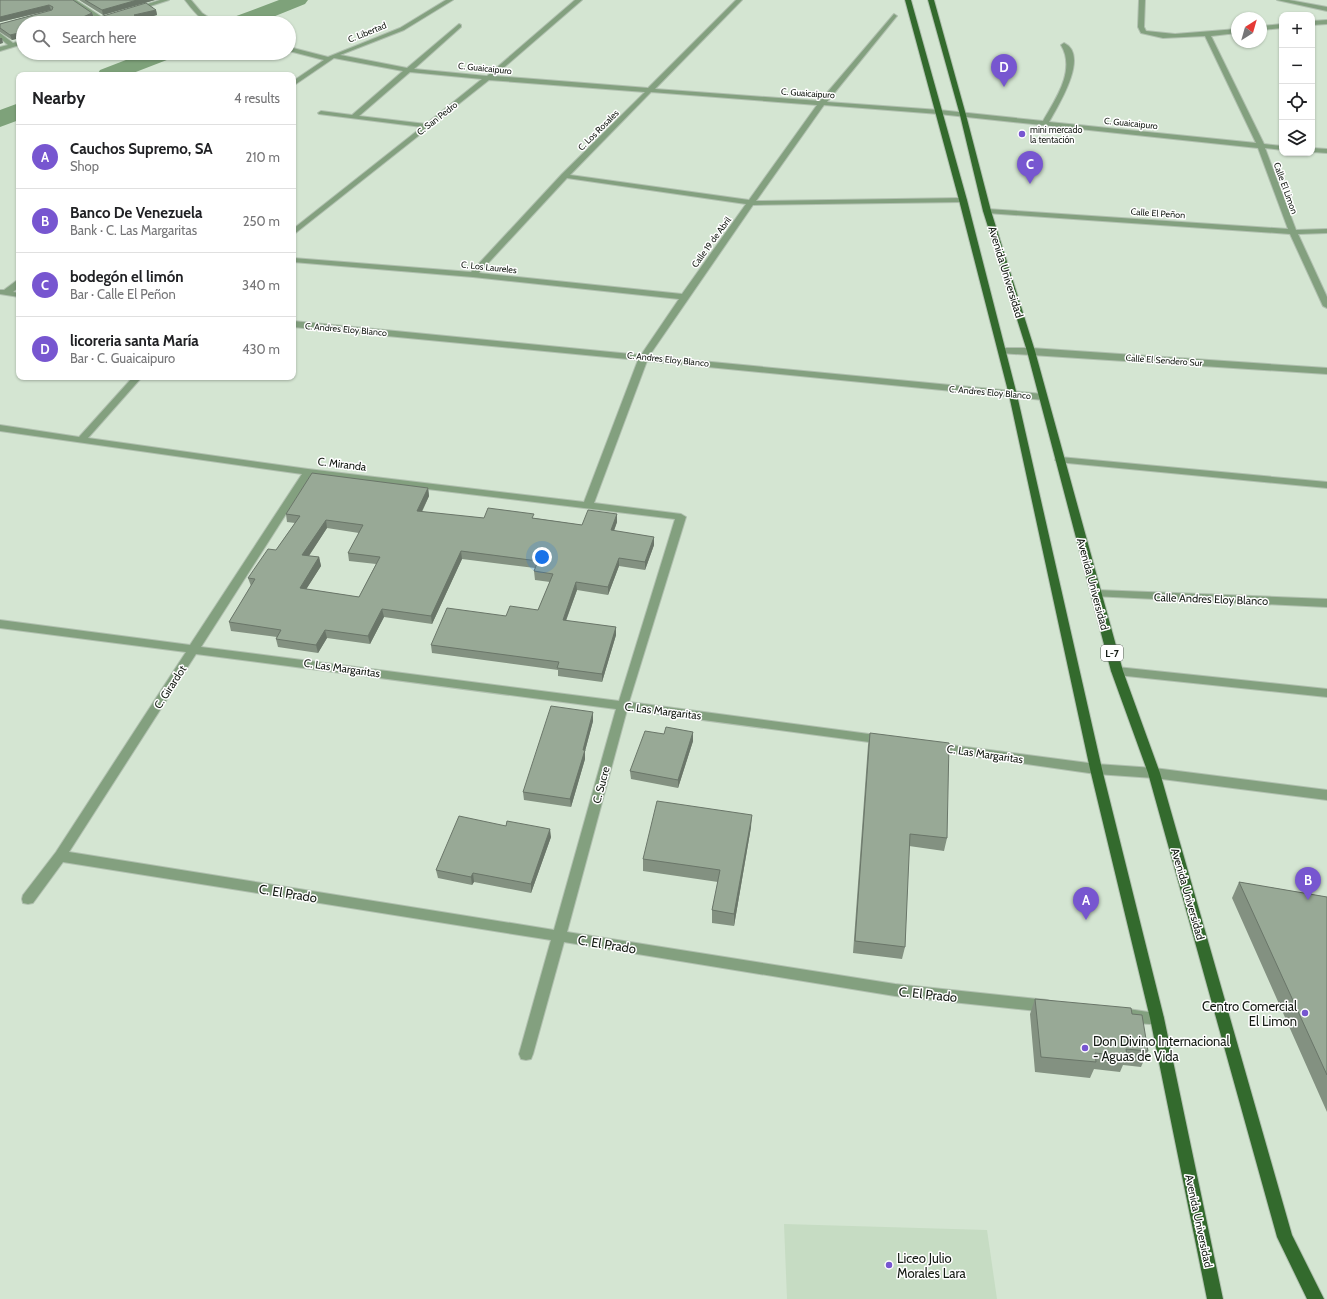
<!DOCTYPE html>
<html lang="en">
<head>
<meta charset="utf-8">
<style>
	:root { --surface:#fff; --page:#f6f6f6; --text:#202124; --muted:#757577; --line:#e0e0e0; --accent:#7756d0 }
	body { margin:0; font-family:Cabin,sans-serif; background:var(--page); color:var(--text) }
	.controls { position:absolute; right:12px; top:12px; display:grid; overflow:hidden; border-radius:8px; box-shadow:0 1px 3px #0004 }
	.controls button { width:36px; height:36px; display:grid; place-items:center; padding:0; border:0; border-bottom:1px solid var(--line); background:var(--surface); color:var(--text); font:20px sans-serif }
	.compass { position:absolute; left:1231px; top:12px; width:36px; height:36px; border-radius:50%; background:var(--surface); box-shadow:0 1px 3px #0004; rotate:37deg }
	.you { position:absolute; left:542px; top:557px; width:14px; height:14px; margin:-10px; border:3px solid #fff; border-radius:50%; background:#1a73e8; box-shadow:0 0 0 6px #1a73e833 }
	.badge { display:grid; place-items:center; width:26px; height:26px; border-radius:50%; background:var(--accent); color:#fff; font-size:13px; font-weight:700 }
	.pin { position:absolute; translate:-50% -33px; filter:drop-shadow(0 1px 2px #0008) }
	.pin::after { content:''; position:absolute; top:21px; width:14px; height:12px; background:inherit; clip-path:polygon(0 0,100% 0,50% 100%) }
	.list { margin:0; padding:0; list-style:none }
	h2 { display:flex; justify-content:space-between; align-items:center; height:52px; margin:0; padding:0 16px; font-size:17px }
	h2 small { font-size:13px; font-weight:400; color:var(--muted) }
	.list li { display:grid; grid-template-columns:26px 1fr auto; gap:12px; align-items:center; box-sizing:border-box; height:64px; padding:0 16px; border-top:1px solid var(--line) }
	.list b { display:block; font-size:15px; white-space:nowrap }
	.list p { margin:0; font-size:13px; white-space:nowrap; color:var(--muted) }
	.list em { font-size:13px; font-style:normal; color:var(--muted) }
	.icon { flex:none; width:22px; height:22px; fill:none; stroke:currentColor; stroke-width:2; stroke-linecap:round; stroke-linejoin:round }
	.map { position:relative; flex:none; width:1327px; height:1299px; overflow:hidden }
	.search { position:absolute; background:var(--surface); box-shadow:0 1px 3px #0004; left:16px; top:16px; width:280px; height:44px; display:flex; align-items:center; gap:10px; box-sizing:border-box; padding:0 14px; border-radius:22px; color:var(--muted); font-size:15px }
	.panel { position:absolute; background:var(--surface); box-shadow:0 1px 3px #0004; left:16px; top:72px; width:280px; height:308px; border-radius:8px }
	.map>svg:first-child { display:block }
</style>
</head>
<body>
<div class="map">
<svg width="1327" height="1299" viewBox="0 0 1327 1299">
	<rect width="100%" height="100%" fill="#d4e5d2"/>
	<path fill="#c6dcc3" d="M784 1224 987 1230 997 1299H787Z"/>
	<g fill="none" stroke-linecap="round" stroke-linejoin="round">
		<path fill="#7ea27a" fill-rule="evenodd" d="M279 0H308L305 4 258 23H228L231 18Z
			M144 53H175L172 58 128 75H97L100 70Z
			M19 103V120L0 127V110Z"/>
		<defs>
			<path id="minor" d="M69 0H76L105 19 100 20Z
				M160 0H169L135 11 132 9Z
				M185 0H191L202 13 214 21V23C202 23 192 9 185 0Z
				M446 0H453L404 30 340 55 407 68 459 24 461 25V27L414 69 487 76 575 0H582L494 76 648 88 736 0H742L655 89 820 101 894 14 897 16 896 17 827 102 939 110 1043 121C1056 98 1076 70 1061 45L1064 43C1090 55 1058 106 1049 122L1256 143 1205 36 1163 38 1141 33 1138 27 1139 0H1145L1144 27 1146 31 1175 34 1237 29V33L1211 36 1264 144 1282 146V150L1265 148 1296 230 1327 229V233L1298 234 1327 297V308L1323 306 1290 234 987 213 983 211 987 209 1288 229 1258 148 939 114 824 105 756 201 963 198 967 200 963 202 753 205 649 356 1043 394 1047 397 1043 400 647 361 594 503 681 514 686 517 629 702 884 736 888 737 890 740 888 743 884 744 627 710 567 932 895 984 1047 1000 1052 1002 1054 1006 1052 1010 1047 1012 895 996 564 942 533 1054 531 1059 526 1060 521 1059 519 1054 551 940 63 862 33 903 28 904 23 903 22 899 23 895 56 852 186 652 0 628V620L190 645 302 474 0 431V425L79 437 133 377H142L88 438 308 469 584 502 638 360 293 327V321L641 355 679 299 473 277 293 262V258L471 272 562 174 645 92 489 80 293 235V229L422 127 319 114 318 113 321 111 352 115 403 71 334 58 293 86V81L324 60 289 51V47L328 57 400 28ZM410 72 482 79 426 124 359 116ZM651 92 817 105 749 200 570 175ZM567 178 746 204 682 294 479 273ZM311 475 675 519 619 701 201 647ZM196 654 616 709 554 930 69 852Z
				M1277 0H1289L1327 7V11Z
				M1327 20V24L1312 25V21Z
				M1282 24V28L1261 30V26Z
				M0 33 13 43 23 40V44L0 51V47L8 45 0 38Z
				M1312 148 1327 149V153L1312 152Z
				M16 281H19V287L13 292 19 293V297L0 294V290H4Z
				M1002 348H1031L1327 368V374L999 353V349Z
				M1060 457 1327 482V488L1057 462 1055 460Z
				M1096 590 1327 599V607L1092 596 1091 594Z
				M1117 667 1327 689V697L1117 675 1111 671Z
				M935 743 1096 764 1154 768 1327 790V800L1154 778 1096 774 935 751 931 750 929 747 931 744Z
				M1128 1009 1162 1014 1164 1018 1162 1022C1152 1026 1133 1023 1123 1019L1121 1015 1123 1011Z"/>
			<path id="primary" d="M905 0H911L967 200 1017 395 1102 769 1164 1018 1223 1299H1207L1150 1018 1090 769 1009 395 959 200Z
				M928 0H934L966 115 991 211 1035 351 1123 671 1160 773 1292 1235 1324 1299H1307L1277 1237 1148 773 1111 671 1027 351 983 211 960 115Z"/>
		</defs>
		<use href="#minor" stroke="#b1c0b0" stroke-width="2"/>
		<use href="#primary" stroke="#b1c0b0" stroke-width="2"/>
		<use href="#minor" fill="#83a07f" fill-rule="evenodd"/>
		<use href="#primary" fill="#336a2d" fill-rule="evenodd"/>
	</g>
	<path fill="#839181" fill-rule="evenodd" d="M0 0H73L92 13 94 18 90 19 156 10 157 15 138 20 139 22 23 23V37L12 40 0 32V24L52 10H51L0 22Z
		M79 0H155L103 15Z
		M428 488 429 496 422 512 484 518H534L582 525 617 514V522L614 531 654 537V545L645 570 619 566 608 595 577 590 566 621 616 627V635L602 682 558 676V670L432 653 431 645 506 616 538 610 550 582 535 580 534 571 535 568 462 559 432 624 384 617 370 644 327 638 318 653 278 647 276 639 277 637 231 631 229 622 251 586 248 578 276 550 295 523 287 522 286 514ZM327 528 359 533 348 553 349 561 376 564 359 597 306 589 321 566 319 557 309 556Z
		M593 712V721L585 751V759L571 807 524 800 523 792Z
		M693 732V741L678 788 631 779 630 771 664 734Z
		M870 733 947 838 944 851 909 846 905 947 902 959 853 953 868 745Z
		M751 827 734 926 712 923V910L718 882 643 871V859Z
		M551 837 531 893 474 882 472 885 438 878 436 870Z
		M1239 882 1327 897V1112L1232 898Z
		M1035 999 1132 1014 1148 1051 1141 1067 1123 1065 1120 1072 1094 1069 1090 1078 1035 1072 1030 1014Z"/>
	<path fill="#6a7669" d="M137 0H155L103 15 102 10Z
		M49 5 51 10 0 22V17Z
		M156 10 157 15 138 20 139 22 136 23H117L134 15Z
		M92 13 94 18 84 22 83 17Z
		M23 32V37L12 40 10 35Z
		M0 38H2L3 43 0 44Z
		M428 488 429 496 418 519 417 511Z
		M617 514V522L611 538V530Z
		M326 520 327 528 304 563 302 555Z
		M654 537V545L645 570V562Z
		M461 551 462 559 432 624 431 616Z
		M319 557 321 566 302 596 300 588Z
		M619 558V566L608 595V587Z
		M576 582 577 590 563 628V620Z
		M382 609 384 617 370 644 368 636Z
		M616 627V635L602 682V674Z
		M325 630 327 638 318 653 316 645Z
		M593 712V721L585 751V759L571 807 570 799Z
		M693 732V741L678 788V780Z
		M752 815 751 827 734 926V914Z
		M550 829 551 837 531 893V884Z
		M473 873 474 882 472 885 471 877Z"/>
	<path fill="#98a996" stroke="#6a7669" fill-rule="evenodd" d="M0 0H73L92 13 83 17 84 19H93L146 3 156 10 134 15 138 17 117 23H23V32L10 35 0 28V24L52 10 53 7 49 5 0 17Z
		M85 0H137L102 10Z
		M312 473 428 488 417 511 484 518 488 508 534 514 532 518 582 525 588 510 617 514 611 530 654 537 645 562 619 558 608 587 576 582 563 620 616 627 602 674 557 668 559 662 431 645 447 608 506 616 510 606 538 610 553 574 534 571 538 561 461 551 431 616 382 609 368 636 325 630 316 645 276 639 281 630 229 622 255 579 248 578 268 549 276 550 300 516 286 514ZM326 520 363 525 348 553 380 557 359 597 300 588 319 557 302 555Z
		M551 706 593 712 583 750H585L570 799 523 792Z
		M666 727 693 732 678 780 630 771 645 731 664 734Z
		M870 733 949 743 947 838 910 834 905 947 855 941Z
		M657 801 752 815 734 914 712 910 720 870 643 859Z
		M459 816 506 826 507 821 550 829 531 884 473 873 471 877 436 870Z
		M1239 882 1327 897V1075Z
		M1035 999 1131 1008 1132 1014 1142 1015 1148 1051 1126 1049 1127 1056 1095 1053 1096 1062 1041 1057Z"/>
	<g fill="#7756d0" stroke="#fff" stroke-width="1.5">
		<circle cx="1022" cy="134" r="4"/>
		<circle cx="1305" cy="1013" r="4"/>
		<circle cx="1085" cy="1048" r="4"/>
		<circle cx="889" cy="1265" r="4"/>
	</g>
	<g text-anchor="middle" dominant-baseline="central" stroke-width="3" stroke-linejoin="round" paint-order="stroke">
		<g font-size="9" fill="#141a13" stroke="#fff">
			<text transform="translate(367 32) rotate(-22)">C. Libertad</text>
			<text transform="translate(485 68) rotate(6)">C. Guaicaipuro</text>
			<text transform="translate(808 93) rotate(4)">C. Guaicaipuro</text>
			<text transform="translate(437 118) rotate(-38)">C. San Pedro</text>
			<text transform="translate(1131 123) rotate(6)">C. Guaicaipuro</text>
			<text transform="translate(598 130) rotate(-45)">C. Los Rosales</text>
			<text transform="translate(1286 188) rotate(70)">Calle El Limon</text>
			<text transform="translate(1158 213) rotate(4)">Calle El Peñon</text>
			<text transform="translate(711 242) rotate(-54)">Calle 19 de Abril</text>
			<text transform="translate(489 267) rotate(6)">C. Los Laureles</text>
			<text transform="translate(346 329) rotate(5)">C. Andres Eloy Blanco</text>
			<text transform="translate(668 359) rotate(6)">C. Andres Eloy Blanco</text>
			<text transform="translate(1164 360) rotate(4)">Calle El Sendero Sur</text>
			<text transform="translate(990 392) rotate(5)">C. Andres Eloy Blanco</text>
		</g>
		<g font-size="9" fill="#141a13" stroke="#fff" text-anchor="start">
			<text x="1030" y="129">mini mercado<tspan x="1030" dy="10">la tentación</tspan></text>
		</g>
		<rect fill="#fff" stroke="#5a5f5a" stroke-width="1" x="1101" y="645" width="22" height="16" rx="3"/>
		<g font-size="10" font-weight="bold" fill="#141a13">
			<text x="1112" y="653">L-7</text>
		</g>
		<g font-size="11" fill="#141a13" stroke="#fff">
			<text transform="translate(1006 272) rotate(73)">Avenida Universidad</text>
			<text transform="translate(342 464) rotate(7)">C. Miranda</text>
			<text transform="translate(1093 584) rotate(75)">Avenida Universidad</text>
			<text transform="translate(1211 599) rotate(2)">Calle Andres Eloy Blanco</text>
			<text transform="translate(342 668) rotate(8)">C. Las Margaritas</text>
			<text transform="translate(170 687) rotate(-57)">C. Girardot</text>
			<text transform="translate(663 711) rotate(7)">C. Las Margaritas</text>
			<text transform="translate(985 754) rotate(8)">C. Las Margaritas</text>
			<text transform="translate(601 785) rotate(-75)">C. Sucre</text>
			<text transform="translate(1188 894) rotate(74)">Avenida Universidad</text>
			<text transform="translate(1199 1221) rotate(78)">Avenida Universidad</text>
		</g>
		<g font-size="13" fill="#141a13" stroke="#fff">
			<text transform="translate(288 893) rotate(9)">C. El Prado</text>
			<text transform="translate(607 944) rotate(9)">C. El Prado</text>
			<text transform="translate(928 994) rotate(6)">C. El Prado</text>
		</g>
		<g font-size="13" fill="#141a13" stroke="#fff" text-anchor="start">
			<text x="1297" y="1006" text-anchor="end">Centro Comercial<tspan x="1297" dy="15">El Limon</tspan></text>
			<text x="1093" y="1041">Don Divino Internacional<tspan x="1093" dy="15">- Aguas de Vida</tspan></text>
			<text x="897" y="1258">Liceo Julio<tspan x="897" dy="15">Morales Lara</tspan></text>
		</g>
	</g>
</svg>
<div class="controls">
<button>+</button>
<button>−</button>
<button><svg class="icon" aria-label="locate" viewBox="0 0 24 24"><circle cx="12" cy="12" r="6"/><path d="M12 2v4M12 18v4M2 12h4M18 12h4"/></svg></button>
<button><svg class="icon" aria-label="layers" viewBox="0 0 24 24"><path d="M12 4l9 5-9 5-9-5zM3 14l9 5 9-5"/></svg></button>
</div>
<svg class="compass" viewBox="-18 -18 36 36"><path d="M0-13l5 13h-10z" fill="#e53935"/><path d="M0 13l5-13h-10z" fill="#757577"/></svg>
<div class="you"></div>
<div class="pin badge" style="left:1086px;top:920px">A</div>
<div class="pin badge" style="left:1308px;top:900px">B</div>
<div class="pin badge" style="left:1030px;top:184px">C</div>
<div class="pin badge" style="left:1004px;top:87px">D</div>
<div class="search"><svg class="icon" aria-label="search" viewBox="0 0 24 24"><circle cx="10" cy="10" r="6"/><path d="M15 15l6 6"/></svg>Search here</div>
<section class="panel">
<h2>Nearby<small>4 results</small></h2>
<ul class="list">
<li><span class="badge">A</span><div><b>Cauchos Supremo, SA</b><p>Shop</p></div><em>210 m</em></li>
<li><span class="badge">B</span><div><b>Banco De Venezuela</b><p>Bank · C. Las Margaritas</p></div><em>250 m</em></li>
<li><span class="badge">C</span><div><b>bodegón el limón</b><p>Bar · Calle El Peñon</p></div><em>340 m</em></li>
<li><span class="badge">D</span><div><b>licoreria santa María</b><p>Bar · C. Guaicaipuro</p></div><em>430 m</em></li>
</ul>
</section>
</div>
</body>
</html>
